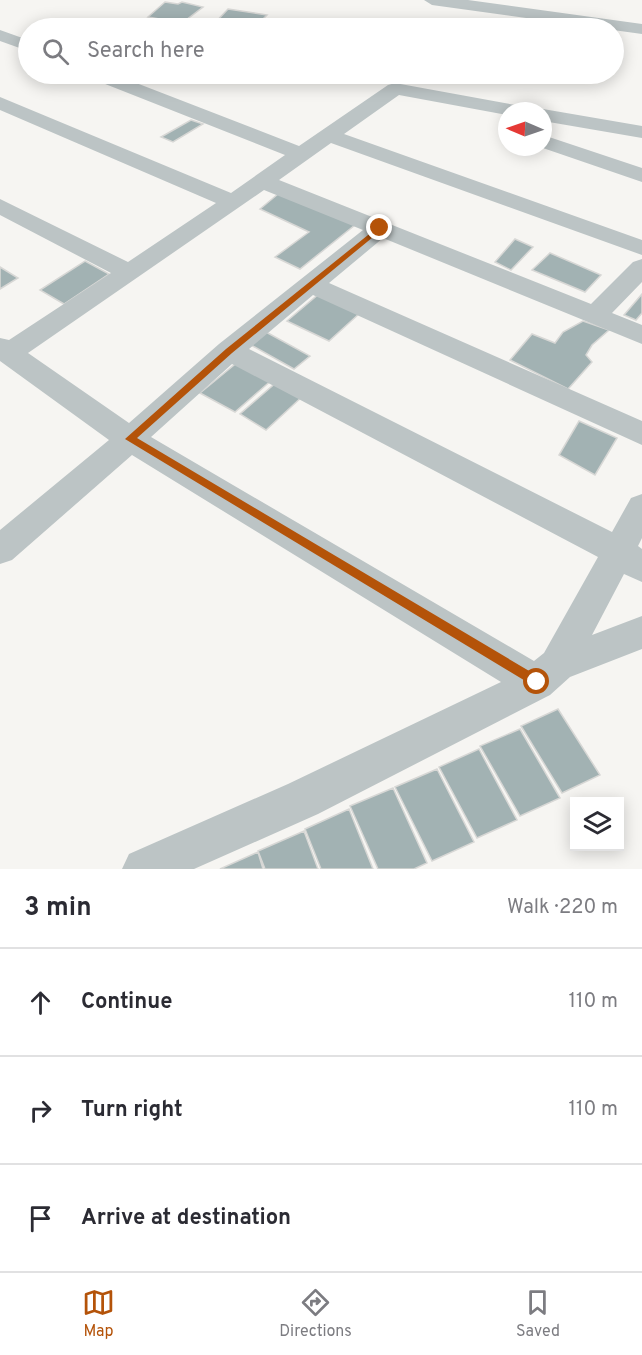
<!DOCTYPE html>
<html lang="en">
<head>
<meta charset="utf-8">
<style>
	:root { --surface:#fff; --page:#f2f2f3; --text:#2b2b33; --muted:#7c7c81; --line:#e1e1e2; --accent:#b45309 }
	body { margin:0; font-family:Overpass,sans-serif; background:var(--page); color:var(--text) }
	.controls { position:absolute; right:18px; bottom:18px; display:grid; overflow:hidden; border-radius:0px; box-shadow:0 3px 15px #0003 }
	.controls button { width:54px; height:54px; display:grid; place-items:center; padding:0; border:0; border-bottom:2px solid var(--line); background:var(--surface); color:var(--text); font:30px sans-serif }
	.compass { position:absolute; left:498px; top:102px; width:54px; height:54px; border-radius:50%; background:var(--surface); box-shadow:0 3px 15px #0003; rotate:272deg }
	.stop { position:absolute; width:18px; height:18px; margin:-14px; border:4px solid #b45309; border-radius:50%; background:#fff }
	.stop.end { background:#b45309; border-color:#fff; box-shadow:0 2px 6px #0008 }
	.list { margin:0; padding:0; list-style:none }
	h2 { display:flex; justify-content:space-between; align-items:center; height:78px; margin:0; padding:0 24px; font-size:26px }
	h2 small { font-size:20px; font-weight:400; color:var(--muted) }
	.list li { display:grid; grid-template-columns:39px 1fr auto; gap:18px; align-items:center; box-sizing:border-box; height:108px; padding:0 24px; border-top:2px solid var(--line) }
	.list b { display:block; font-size:22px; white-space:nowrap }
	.list em { font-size:20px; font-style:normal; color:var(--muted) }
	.icon { flex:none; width:33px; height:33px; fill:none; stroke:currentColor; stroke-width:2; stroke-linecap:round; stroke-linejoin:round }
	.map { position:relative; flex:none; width:642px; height:869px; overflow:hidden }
	.search { position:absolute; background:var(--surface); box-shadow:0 3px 15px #0003; left:18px; right:18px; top:18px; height:66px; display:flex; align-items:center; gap:15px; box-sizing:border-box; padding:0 21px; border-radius:33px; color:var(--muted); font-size:22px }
	.sheet { height:402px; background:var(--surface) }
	nav { display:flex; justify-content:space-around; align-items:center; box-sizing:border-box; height:84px; border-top:2px solid var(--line); background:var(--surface); font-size:16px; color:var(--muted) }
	nav a { display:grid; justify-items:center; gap:3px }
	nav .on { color:var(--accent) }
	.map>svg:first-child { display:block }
</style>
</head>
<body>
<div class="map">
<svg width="642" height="869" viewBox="0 0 642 869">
	<rect width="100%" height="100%" fill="#f6f5f2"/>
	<path fill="#a2b2b3" stroke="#d7d7d5" stroke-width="1.5" d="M165 2 178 4 182 2 203 7 182 23 148 17Z
		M228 9 267 15 254 28 214 24Z
		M191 120 203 124 173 142 161 137Z
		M278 194 355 225 300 269 275 257 309 232 260 209Z
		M515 239 533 247 511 270 495 262Z
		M550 253 601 275 585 292 532 270Z
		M85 261 109 274 64 304 40 290Z
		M0 267 18 278 0 289Z
		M320 293 360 313 329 341 287 321Z
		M642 294V313L636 320 624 315Z
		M583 321 609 330 592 345 586 355 592 362 568 389 510 360 532 334 555 343 563 332Z
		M266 332 310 356 294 369 251 345Z
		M239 361 273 379 235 412 200 393Z
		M278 381 304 395 266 430 240 414Z
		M579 421 617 438 595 475 559 455Z
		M558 709 600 775 562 793 521 726Z
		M520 729 560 798 520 816 480 746Z
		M479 749 517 820 477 838 439 767Z
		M437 769 474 842 432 861 395 787Z
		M393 788 427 863 414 869H378L350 806Z
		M349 809 373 869H321L305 829Z
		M304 831 318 869H265L258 851Z
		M258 852 263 869H220Z"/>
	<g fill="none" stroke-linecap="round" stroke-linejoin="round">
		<path fill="#bcc4c5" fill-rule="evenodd" d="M424 0H468L642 24V34L432 5Z
			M0 30 28 40V51L0 41Z
			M88 74H113L299 146 388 85 395 83 526 107 529 111H507V115L399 95 344 134 642 240V255L331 143 279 180 591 304 633 262 642 259V282L612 313 642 325V344L383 238 329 283 642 421V445L313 295 249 349 612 532 631 498 642 494V538L638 546 642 549V582L624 574 592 635 642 616V649L570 677 550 695 318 814 194 869H122L129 854 288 784 501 682 132 455 12 560 0 564V530L109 440 0 361V338L9 340 111 273 0 215V199L128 262 216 203 0 110V97L231 193 285 155 90 78ZM264 190 363 230 219 344 129 423 28 353ZM232 364 598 557 544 653 534 661 151 437Z
			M543 109 642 126V138L543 121V111H536Z
			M543 135 642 168V182L540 147H543Z"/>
	</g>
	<path fill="#b45309" d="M378 227 384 228 232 353 137 438 541 678V687L537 688 125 439 226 349Z"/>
</svg>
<div class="controls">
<button><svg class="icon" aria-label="layers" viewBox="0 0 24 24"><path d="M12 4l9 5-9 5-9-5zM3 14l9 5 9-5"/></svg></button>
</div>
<svg class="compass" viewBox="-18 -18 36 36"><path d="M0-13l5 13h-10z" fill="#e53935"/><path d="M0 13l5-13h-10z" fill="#7c7c81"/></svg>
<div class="stop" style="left:537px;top:682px"></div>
<div class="stop end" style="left:380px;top:228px"></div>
<div class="search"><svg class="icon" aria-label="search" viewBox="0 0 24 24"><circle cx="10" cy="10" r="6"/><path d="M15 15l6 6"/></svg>Search here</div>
</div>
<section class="sheet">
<h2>3 min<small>Walk · 220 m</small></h2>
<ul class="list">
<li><svg class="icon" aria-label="ahead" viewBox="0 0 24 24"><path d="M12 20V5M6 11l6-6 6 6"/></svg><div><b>Continue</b></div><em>110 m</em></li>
<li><svg class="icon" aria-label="right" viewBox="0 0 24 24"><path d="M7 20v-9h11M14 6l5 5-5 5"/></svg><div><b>Turn right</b></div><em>110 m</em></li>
<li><svg class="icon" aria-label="arrive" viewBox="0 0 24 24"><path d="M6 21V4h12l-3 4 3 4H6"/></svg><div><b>Arrive at destination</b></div></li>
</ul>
</section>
<nav>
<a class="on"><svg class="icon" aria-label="map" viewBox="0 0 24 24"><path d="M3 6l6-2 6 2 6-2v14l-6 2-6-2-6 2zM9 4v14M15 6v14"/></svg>Map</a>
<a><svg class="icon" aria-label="directions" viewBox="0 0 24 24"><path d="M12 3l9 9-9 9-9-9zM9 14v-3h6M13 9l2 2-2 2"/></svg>Directions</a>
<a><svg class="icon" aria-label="saved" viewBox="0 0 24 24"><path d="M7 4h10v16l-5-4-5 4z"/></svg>Saved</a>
</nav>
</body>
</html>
